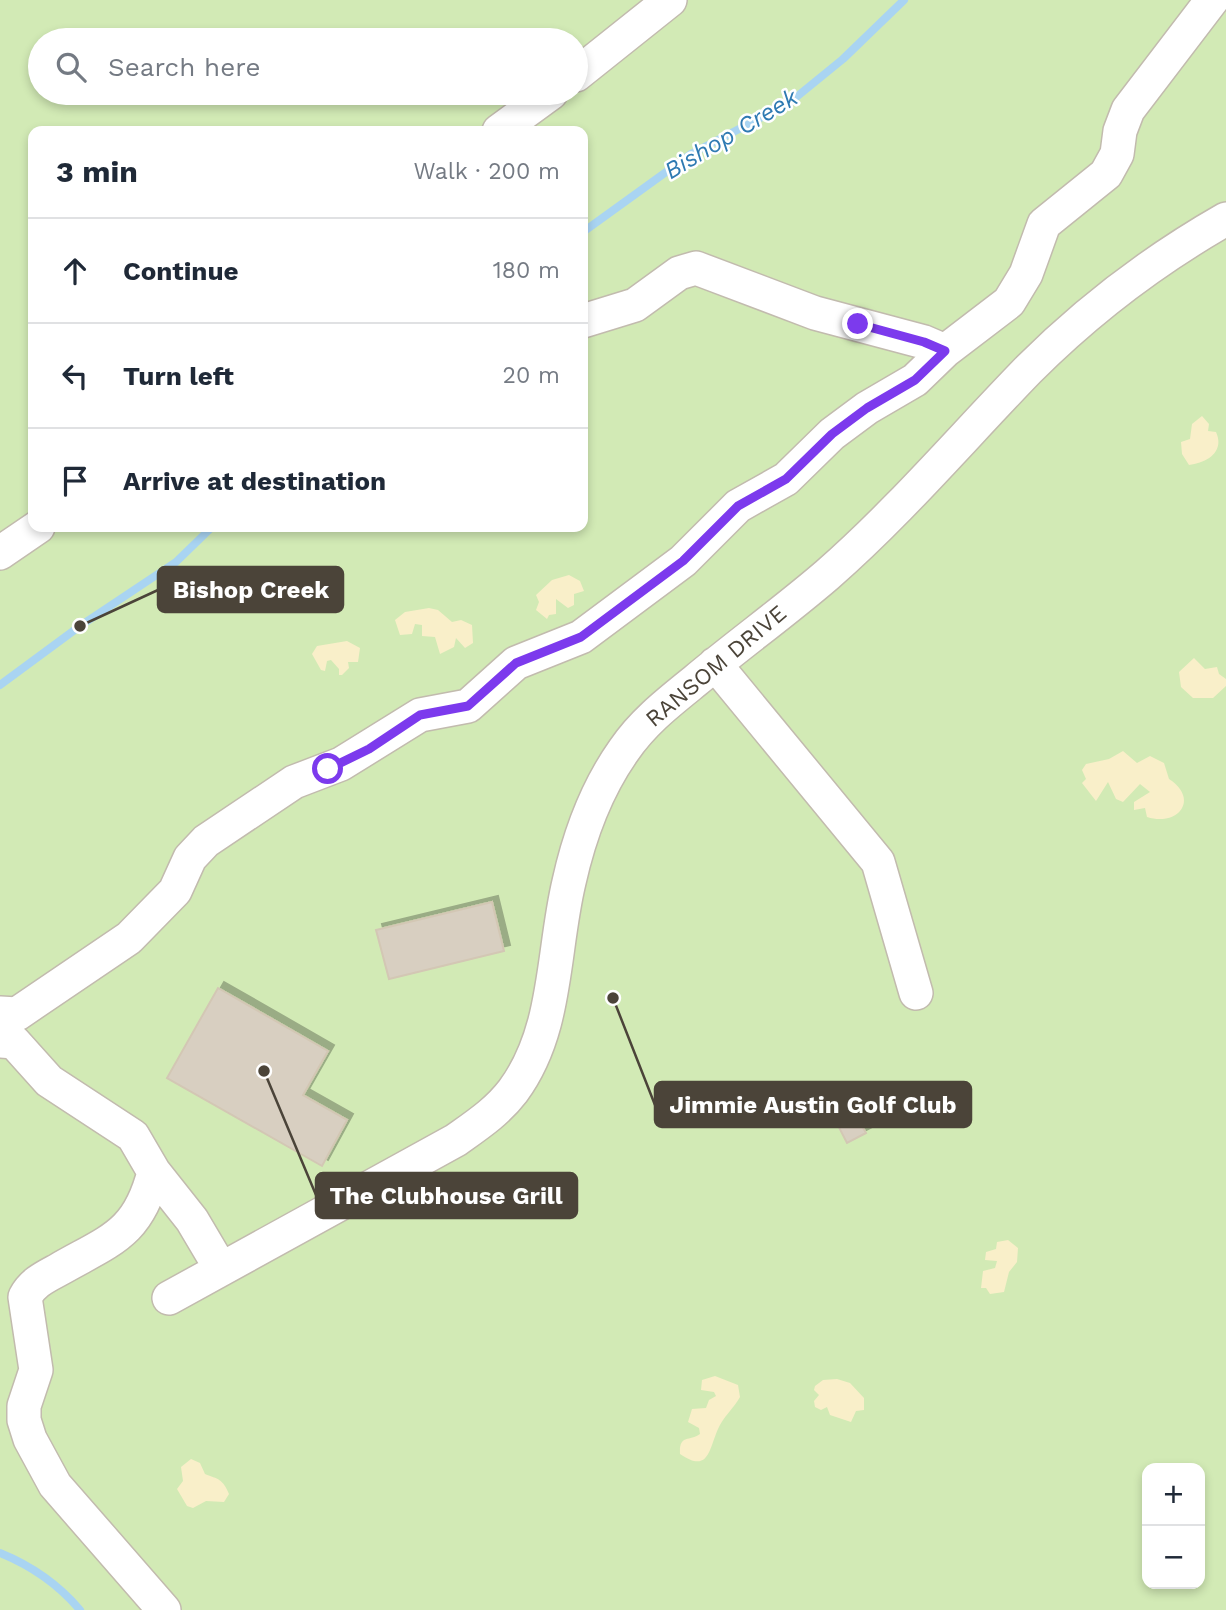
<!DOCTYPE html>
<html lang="en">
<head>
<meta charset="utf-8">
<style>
	:root { --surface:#fff; --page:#f6f6f7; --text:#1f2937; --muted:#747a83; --line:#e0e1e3 }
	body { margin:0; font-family:"Work Sans",sans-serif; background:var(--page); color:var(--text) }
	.controls { position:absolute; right:21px; bottom:21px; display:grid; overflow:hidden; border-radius:14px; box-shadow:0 4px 10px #0003 }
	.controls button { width:63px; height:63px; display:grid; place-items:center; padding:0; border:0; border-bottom:2px solid var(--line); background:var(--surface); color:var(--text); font:35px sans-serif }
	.stop { position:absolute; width:21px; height:21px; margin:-16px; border:5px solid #7c3aed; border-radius:50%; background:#fff }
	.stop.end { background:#7c3aed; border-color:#fff; box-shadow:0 2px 7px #0008 }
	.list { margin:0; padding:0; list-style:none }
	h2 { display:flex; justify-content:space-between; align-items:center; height:91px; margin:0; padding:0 28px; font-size:30px }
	h2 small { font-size:23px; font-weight:400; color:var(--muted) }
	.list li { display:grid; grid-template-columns:46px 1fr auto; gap:21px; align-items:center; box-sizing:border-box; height:105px; padding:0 28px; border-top:2px solid var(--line) }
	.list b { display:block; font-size:26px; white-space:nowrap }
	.list em { font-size:23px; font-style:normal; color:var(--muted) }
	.icon { flex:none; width:38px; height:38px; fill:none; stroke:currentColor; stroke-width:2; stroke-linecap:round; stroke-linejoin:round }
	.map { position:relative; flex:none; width:1226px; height:1610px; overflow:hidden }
	.search { position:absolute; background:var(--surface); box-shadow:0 4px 10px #0003; left:28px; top:28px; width:560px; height:77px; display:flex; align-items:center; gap:18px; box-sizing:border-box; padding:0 24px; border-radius:38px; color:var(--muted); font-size:26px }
	.panel { position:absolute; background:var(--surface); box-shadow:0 4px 10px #0003; left:28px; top:126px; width:560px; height:406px; border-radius:14px }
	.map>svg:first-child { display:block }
</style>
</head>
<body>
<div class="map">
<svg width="1226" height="1610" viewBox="0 0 1226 1610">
	<defs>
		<filter id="shadow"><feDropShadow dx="6" dy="-6" stdDeviation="0" flood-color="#0004"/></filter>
	</defs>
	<rect width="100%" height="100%" fill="#f6f3ec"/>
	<path fill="#d2eab5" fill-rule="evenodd" d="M0 0H1226V1610H0ZM40 40H576V93H40ZM33 131H583V527H33ZM1147 1468H1200V1584H1147Z"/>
	<path fill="#f9efc9" d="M1202 416 1209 424 1208 431 1216 432C1225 452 1207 463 1189 465L1182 454 1181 442 1190 439 1192 424Z
		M569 575 580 581 584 591 574 594V605L568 608 556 599V614L549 615 547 619 536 610 539 602 536 595 552 580Z
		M429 608 438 610 452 622 461 620 472 625 473 643 465 648 456 638 454 647 440 654 435 637 422 636V625L415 624 412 634 400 635 395 620 405 612Z
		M347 641 360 648 358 662H348L349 668 342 675H339V669L331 660 327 661 325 671 321 670 312 654 317 646Z
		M1194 658 1205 669 1217 667 1219 674 1226 679V686L1213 698H1193L1181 687 1179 672Z
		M1123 751 1137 763 1150 756 1164 763 1169 779C1200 799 1178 827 1147 817L1145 808 1134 810V802L1150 792 1140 784 1123 802 1116 799 1108 782 1096 801 1082 783 1086 779 1082 770 1086 764 1109 759Z
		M1008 1240 1018 1248 1017 1262 1009 1272 1004 1292 990 1294 986 1288H981L983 1271 995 1268 997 1261 985 1260 986 1252 996 1249 997 1242Z
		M715 1376 738 1385 740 1397C734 1408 723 1417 718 1429 709 1449 709 1474 680 1454 679 1434 689 1442 700 1434L699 1428 688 1422 692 1409 706 1408 709 1400 716 1396 714 1392 701 1390 702 1380Z
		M837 1379 850 1383 864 1398V1410L856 1411 851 1422 830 1415 827 1407 821 1410 815 1407 814 1401 819 1395 814 1390 815 1386 823 1380Z
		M191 1459 200 1463 205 1474C218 1479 223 1479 229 1494L224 1502 206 1501 193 1508 187 1506 177 1489 183 1481 181 1467Z"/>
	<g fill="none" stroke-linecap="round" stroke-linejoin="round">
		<path stroke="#a9d4f2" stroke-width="8" d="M583 232 691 154 789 103 843 59 904 0
			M0 685 80 626 176 562 212 527
			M0 1553C32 1566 58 1584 80 1610"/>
	</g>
	<path fill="#d8cfc1" stroke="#d3c7b4" stroke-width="2" filter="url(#shadow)" d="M492 902 504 951 389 979 376 930Z
		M218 988 328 1051 303 1095 347 1120 322 1166 167 1078Z
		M860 1094 871 1115 859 1121 866 1133 847 1143 830 1110Z"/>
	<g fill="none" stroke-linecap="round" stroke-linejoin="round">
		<defs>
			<path id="minor" d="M576 75 670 0
				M499 131 551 93
				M583 321 635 305 679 273 696 268 815 313 924 342 945 351 1009 302 1026 274 1044 224 1106 174 1117 154 1120 131 1128 110 1212 0
				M0 553 38 527
				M715 664 878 862 916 993
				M0 1013 17 1014 129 938 175 891 190 858 206 841 294 782 341 764 420 715 468 706 516 663 581 637 683 561 738 506 786 479 832 434 867 408 915 380 945 351
				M0 1041 14 1042 49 1081 133 1136 154 1172 192 1220 221 1269
				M154 1172C138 1235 110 1240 58 1270 45 1277 32 1283 25 1297L36 1370 24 1406V1420L30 1439 55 1485 164 1610
				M169 1298 456 1140C477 1125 497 1112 513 1091 558 1030 552 953 569 882 579 837 597 788 624 750 643 722 669 702 695 681 738 645 784 612 827 575 899 512 961 439 1028 370 1087 311 1154 260 1226 219"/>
		</defs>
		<use href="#minor" stroke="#c2bbae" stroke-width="36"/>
		<use href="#minor" stroke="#fff" stroke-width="33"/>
	</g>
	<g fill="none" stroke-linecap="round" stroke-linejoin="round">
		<path stroke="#7c3aed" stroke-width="9" d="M328 769 369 749 420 715 468 706 516 663 581 637 683 561 738 506 786 479 832 434 867 408 915 380 945 351 924 342 858 324"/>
	</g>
	<g text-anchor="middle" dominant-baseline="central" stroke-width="5" stroke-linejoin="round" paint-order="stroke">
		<g font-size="23" fill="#4b4439" stroke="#fff">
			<text transform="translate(716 666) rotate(-40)">RANSOM DRIVE</text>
		</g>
		<g font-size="24" font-style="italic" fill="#2e7ab2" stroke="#fff">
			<text transform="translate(731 134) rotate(-31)">Bishop Creek</text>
		</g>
	</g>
	<path fill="none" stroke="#4b4439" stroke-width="2.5" d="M80 626L158 590M613 998L655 1105M264 1071L316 1195"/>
	<g fill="#4b4439" stroke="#fff" stroke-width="2.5">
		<circle cx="80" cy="626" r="7"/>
		<circle cx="613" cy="998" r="7"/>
		<circle cx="264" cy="1071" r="7"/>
	</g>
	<g fill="#4b4439" stroke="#4b4439" stroke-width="2.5">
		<rect x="158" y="567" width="185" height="45" rx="7"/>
		<rect x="655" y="1082" width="316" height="45" rx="7"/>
		<rect x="316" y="1173" width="261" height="45" rx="7"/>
	</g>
	<g font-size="24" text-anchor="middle" font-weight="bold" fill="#fff">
		<text x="251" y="598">Bishop Creek</text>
		<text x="813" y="1113">Jimmie Austin Golf Club</text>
		<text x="446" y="1204">The Clubhouse Grill</text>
	</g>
</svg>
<div class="controls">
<button>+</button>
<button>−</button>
</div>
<div class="stop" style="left:328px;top:769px"></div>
<div class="stop end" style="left:858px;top:324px"></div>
<div class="search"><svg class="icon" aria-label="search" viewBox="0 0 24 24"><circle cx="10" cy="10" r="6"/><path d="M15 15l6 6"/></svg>Search here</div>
<section class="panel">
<h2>3 min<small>Walk · 200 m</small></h2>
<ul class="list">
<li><svg class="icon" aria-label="ahead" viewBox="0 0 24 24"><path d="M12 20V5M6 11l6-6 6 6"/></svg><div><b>Continue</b></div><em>180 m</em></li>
<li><svg class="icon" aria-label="left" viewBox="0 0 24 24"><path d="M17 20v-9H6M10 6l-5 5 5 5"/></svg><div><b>Turn left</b></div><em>20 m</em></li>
<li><svg class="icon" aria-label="arrive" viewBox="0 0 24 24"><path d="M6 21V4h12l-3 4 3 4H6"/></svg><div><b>Arrive at destination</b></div></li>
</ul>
</section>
</div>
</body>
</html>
